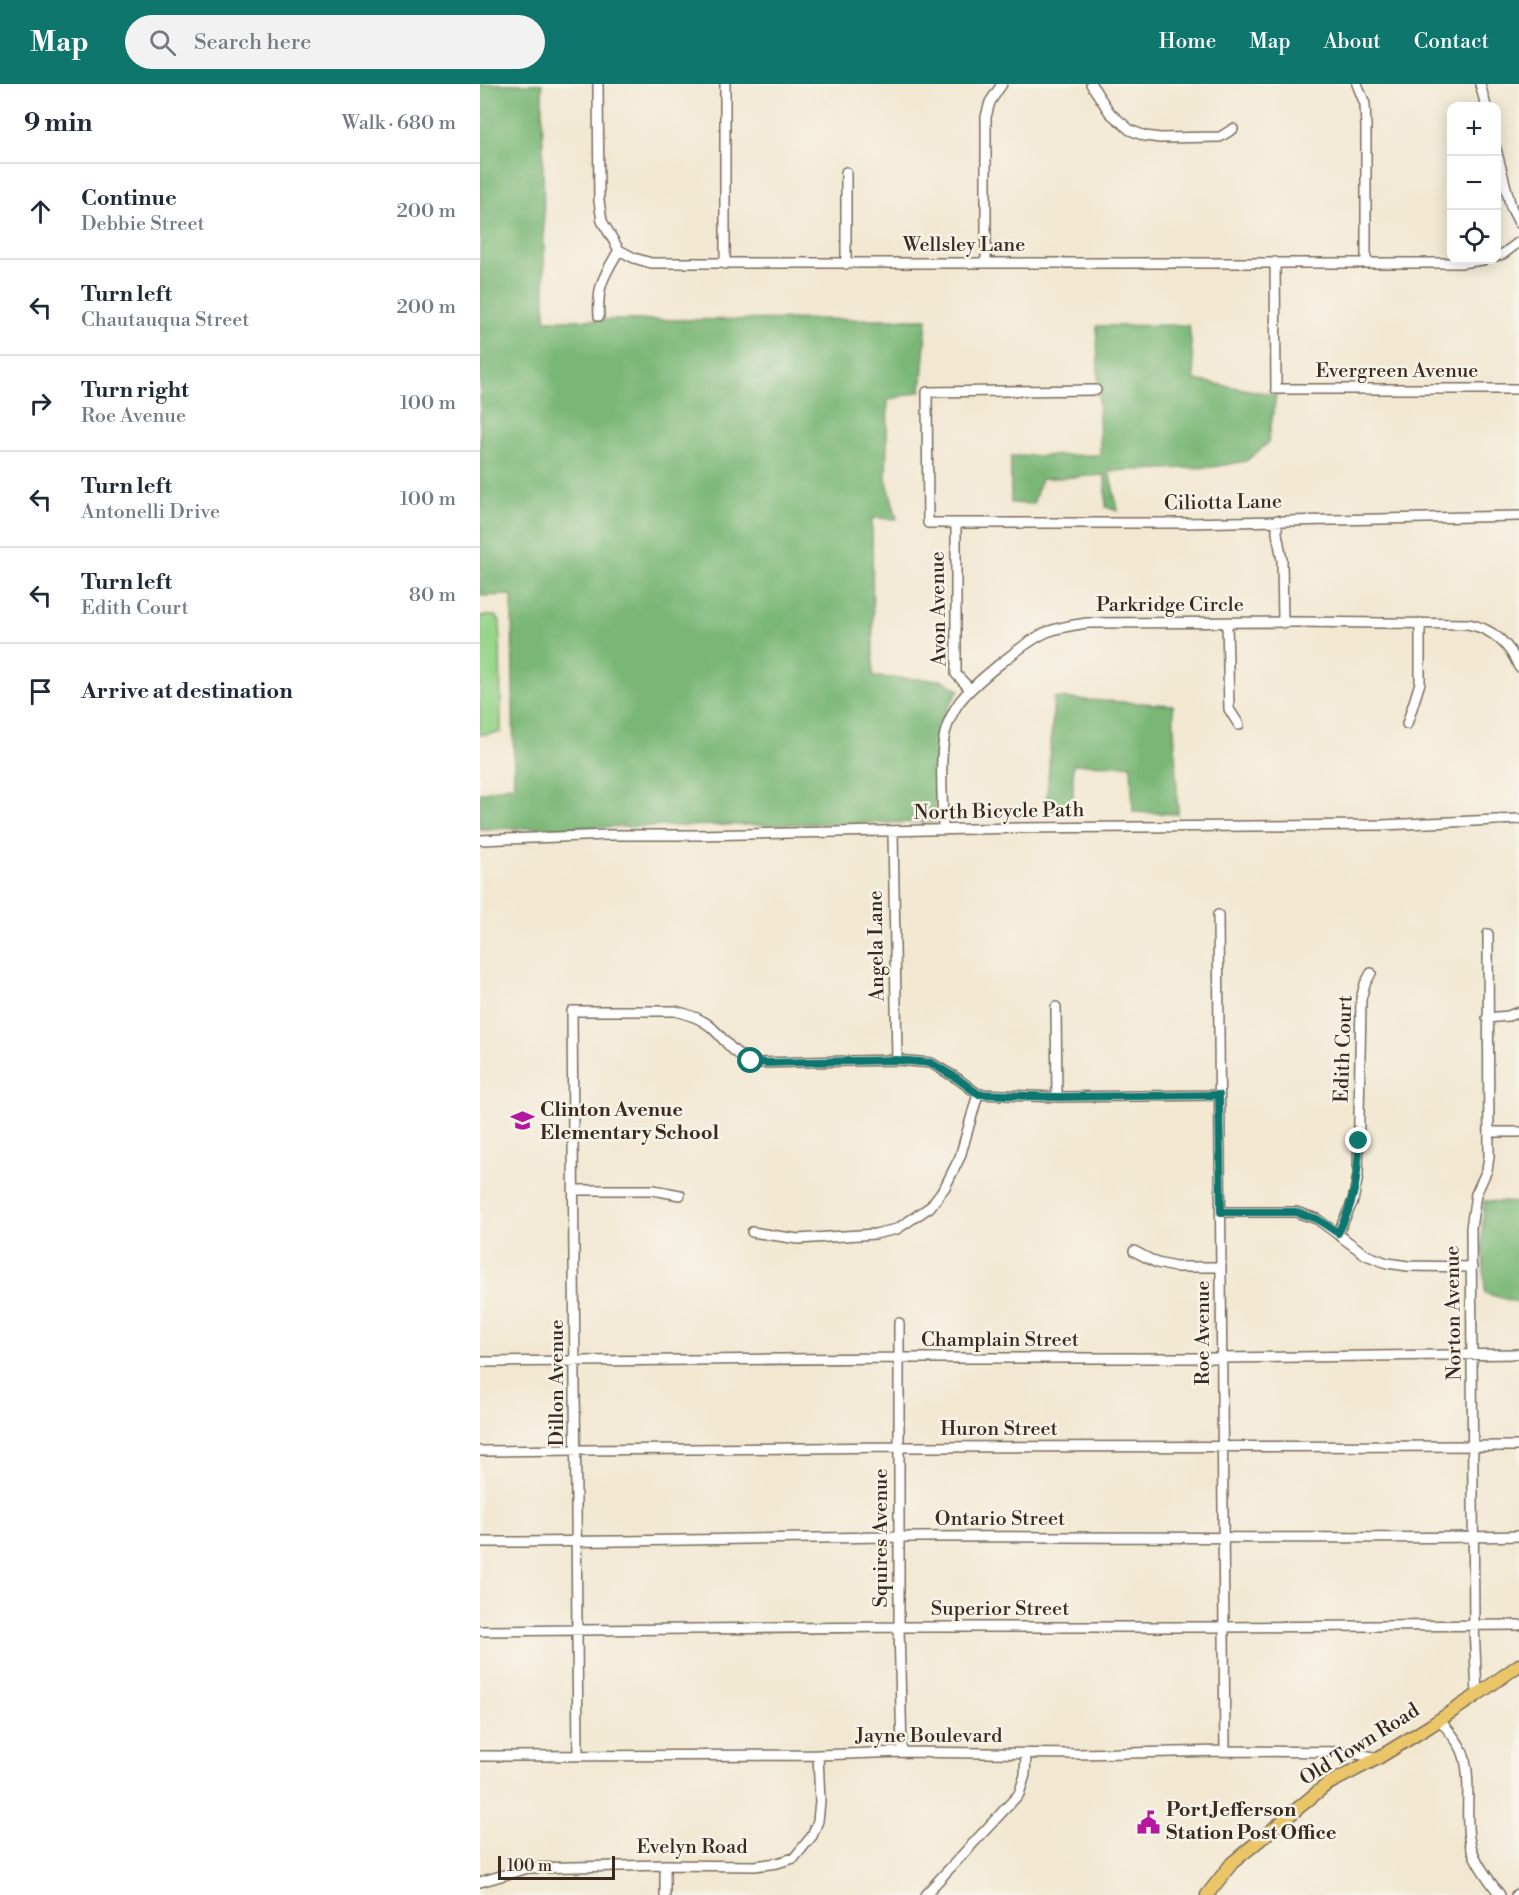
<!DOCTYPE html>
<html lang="en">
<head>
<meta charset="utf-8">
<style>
	:root { --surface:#fff; --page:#f2f2f3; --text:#1f2937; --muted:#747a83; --line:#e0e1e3; --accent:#0f766e }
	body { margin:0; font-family:"Libre Bodoni",serif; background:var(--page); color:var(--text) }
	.controls { position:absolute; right:18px; top:18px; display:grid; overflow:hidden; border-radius:12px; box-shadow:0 3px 15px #0003 }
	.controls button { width:54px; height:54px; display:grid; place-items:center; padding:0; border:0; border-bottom:2px solid var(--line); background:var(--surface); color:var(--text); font:30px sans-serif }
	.scale { position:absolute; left:18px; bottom:15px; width:117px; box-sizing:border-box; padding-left:6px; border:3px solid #3b2a1e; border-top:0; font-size:16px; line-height:21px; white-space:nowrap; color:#3b2a1e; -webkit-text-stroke:4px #f7f3e8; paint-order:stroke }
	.stop { position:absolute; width:18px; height:18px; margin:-14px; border:4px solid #0f766e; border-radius:50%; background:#fff }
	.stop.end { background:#0f766e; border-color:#fff; box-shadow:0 2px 6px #0008 }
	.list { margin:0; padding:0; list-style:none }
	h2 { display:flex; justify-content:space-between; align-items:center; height:78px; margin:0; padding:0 24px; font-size:26px }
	h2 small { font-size:20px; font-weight:400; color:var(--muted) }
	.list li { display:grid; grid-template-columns:39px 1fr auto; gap:18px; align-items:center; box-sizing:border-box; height:96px; padding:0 24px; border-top:2px solid var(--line) }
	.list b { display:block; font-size:22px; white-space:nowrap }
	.list p { margin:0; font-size:20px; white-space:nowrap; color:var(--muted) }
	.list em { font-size:20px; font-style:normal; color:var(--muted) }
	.icon { flex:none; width:33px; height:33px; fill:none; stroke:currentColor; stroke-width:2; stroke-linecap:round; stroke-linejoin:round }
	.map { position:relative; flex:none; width:1039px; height:1811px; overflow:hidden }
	header { display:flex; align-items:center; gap:36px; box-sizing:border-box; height:84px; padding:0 30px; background:var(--accent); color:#fff }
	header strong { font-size:28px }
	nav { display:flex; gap:33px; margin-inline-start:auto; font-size:21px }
	.search { width:420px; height:54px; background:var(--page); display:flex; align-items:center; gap:15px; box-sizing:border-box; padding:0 21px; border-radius:33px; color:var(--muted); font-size:22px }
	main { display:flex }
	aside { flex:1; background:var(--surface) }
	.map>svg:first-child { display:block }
</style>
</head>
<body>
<header>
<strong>Map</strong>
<div class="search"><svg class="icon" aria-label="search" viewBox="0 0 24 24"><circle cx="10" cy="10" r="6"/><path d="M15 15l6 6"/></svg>Search here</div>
<nav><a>Home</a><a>Map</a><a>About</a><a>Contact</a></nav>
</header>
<main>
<aside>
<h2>9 min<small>Walk · 680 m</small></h2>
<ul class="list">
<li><svg class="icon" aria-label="ahead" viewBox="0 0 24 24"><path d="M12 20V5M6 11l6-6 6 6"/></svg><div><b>Continue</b><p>Debbie Street</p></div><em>200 m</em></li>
<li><svg class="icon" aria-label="left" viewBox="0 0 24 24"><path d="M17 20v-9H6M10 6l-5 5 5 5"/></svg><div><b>Turn left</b><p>Chautauqua Street</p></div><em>200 m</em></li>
<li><svg class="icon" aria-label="right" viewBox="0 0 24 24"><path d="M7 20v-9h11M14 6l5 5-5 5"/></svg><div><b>Turn right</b><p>Roe Avenue</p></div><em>100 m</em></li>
<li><svg class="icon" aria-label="left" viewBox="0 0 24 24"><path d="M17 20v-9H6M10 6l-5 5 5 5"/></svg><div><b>Turn left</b><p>Antonelli Drive</p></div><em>100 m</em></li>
<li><svg class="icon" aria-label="left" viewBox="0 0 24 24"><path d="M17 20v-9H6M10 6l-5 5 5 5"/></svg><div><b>Turn left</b><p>Edith Court</p></div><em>80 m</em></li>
<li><svg class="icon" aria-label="arrive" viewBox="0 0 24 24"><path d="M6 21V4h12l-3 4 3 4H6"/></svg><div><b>Arrive at destination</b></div></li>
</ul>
</aside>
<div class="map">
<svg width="1039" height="1811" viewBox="0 0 1039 1811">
	<rect width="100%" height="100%" fill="#f7f3e8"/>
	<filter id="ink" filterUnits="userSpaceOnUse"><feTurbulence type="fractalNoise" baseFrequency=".0167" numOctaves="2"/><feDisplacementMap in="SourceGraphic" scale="12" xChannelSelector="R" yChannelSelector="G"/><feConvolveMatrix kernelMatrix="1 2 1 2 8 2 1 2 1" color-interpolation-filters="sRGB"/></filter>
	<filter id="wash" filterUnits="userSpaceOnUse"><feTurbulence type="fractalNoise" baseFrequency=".008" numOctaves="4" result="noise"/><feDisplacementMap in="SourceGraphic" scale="24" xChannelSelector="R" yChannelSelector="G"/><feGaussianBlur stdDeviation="1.35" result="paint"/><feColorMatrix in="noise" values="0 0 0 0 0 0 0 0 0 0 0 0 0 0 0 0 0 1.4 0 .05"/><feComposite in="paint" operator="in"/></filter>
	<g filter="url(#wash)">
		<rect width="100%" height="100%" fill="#f2e8d2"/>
		<path fill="#98d68b" stroke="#6a8054" stroke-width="1.5" d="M0 532H15L20 537 21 648 0 651Z"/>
		<path fill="#7ab777" stroke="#5a704a" stroke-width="1.5" d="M0 0H62L65 236 447 235 441 307 408 316 406 394 417 435 392 434 393 593 463 596 479 606 464 630 456 657 455 738 0 745V709L34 701 32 511 0 512Z
			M709 241 715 296 796 311 788 359 766 377 733 383 629 387 638 427 626 423 625 391 561 395 553 420 531 419V372L620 371 617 242Z
			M574 614 693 621 698 730 653 728 651 681 593 680V728L566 726Z
			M1004 1117 1039 1119V1219L1005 1209 1002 1150Z"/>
	</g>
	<g filter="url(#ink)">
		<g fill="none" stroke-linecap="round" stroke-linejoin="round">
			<defs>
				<path id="minor" d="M118 0 119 117 122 137 139 166 154 174 171 179H980L1003 176
					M245 0V180
					M611 0 630 29 642 39 650 46 665 52 680 54 740 53 753 45
					M877 0 885 20 886 43V179
					M1000 0 1006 22
					M1016 65 1031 123 1039 139
					M366 88V180
					M1016 172 1023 170 1039 158
					M795 178 796 305H1039
					M506 179V33L510 18 522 0
					M119 232C117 201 124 192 139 166
					M616 306 447 308 448 439H706L1039 432
					M797 436V449L802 476 803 539
					M476 439V590L490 605
					M747 539 749 625 759 641
					M927 640 940 599V540
					M463 746C463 717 459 677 465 649 468 639 472 629 478 620 491 601 546 557 567 548 580 543 593 541 607 539L816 538 988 540C1013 545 1029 559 1039 583
					M413 748 417 976
					M0 756 128 751H216L540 744 902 741 1039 735
					M738 831 745 1667
					M576 923 577 1013
					M1007 934 1028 932 1039 928
					M498 1010 577 1013 739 1011
					M1010 1048H1039
					M93 1106H173L200 1111
					M741 1128H816L837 1135 886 1171 907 1179 928 1182 992 1183
					M272 1148 318 1155 395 1150 417 1145 450 1123 465 1103 480 1073 498 1010
					M858 1149 873 1117 878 1092 881 915 885 900 891 889
					M654 1167 677 1179 695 1183H740
					M419 1239V1543L422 1668
					M0 1278 419 1274H741L1039 1270
					M0 1367 420 1363 1039 1362
					M0 1458C139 1458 278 1454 418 1453 625 1451 832 1457 1039 1452
					M0 1547 419 1543H743L1039 1541
					M997 1611 994 1542 991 1144 996 1110 1007 1086 1009 1073 1008 850
					M959 1635C967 1645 979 1657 983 1669 992 1694 985 1728 989 1754 992 1775 1008 1794 1020 1811
					M0 1672 338 1671 422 1668 598 1670 745 1667 868 1668 898 1674
					M98 1672 92 927H195C208 930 220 934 230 942 248 958 252 972 278 979L417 976 451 979 478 995 498 1010
					M0 1798 48 1784 185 1781 275 1782 297 1779 314 1774 332 1752 338 1737 340 1717 338 1671
					M185 1811V1781
					M445 1811 539 1710 545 1691 546 1670
					M1036 1811 1039 1809"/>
				<path id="major" d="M727 1811 752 1779 846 1701 898 1674 950 1642 997 1611 1039 1581"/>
			</defs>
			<use href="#minor" stroke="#7b6c5d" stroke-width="12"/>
			<use href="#major" stroke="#7b6c5d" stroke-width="15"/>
			<use href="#minor" stroke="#fff" stroke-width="9"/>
			<use href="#major" stroke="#ebc669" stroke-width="12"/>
		</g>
	</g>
	<g fill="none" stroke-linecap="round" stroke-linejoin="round" filter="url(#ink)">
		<path stroke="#0f766e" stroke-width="8" d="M271 977 286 979 417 976 451 979 478 995 498 1010 577 1013 739 1011 741 1128H816L837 1135 858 1149C875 1117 878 1092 879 1057"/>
	</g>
	<defs>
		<symbol id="school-bare" viewBox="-9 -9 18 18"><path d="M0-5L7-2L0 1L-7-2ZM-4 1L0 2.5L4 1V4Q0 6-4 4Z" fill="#b5179e" stroke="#f7f3e8" stroke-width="2.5" paint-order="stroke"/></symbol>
		<symbol id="civic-bare" viewBox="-9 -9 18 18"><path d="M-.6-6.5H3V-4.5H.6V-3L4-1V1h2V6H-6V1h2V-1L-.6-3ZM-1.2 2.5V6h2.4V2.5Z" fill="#b5179e" stroke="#f7f3e8" stroke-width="2.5" paint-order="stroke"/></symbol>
	</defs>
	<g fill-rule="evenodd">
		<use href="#school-bare" x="26" y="1020" width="33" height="33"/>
		<use href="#civic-bare" x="652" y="1722" width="33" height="33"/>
	</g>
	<g text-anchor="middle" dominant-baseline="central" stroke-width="5" stroke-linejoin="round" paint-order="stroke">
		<g font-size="20" fill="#3b2a1e" stroke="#f7f3e8">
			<text x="484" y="161">Wellsley Lane</text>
			<text x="917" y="287">Evergreen Avenue</text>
			<text transform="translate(743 419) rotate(-1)">Ciliotta Lane</text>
			<text x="690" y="521">Parkridge Circle</text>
			<text transform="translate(459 525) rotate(-91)">Avon Avenue</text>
			<text transform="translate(519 728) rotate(-1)">North Bicycle Path</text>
			<text transform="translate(397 862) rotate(-91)">Angela Lane</text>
			<text transform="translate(864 965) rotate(-88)">Edith Court</text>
			<text transform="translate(974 1229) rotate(-91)">Norton Avenue</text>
			<text transform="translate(723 1249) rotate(-90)">Roe Avenue</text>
			<text x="520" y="1256">Champlain Street</text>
			<text transform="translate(77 1299) rotate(-90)">Dillon Avenue</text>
			<text x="519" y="1345">Huron Street</text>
			<text x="520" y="1435">Ontario Street</text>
			<text transform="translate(401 1454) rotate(-90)">Squires Avenue</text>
			<text x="520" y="1525">Superior Street</text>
			<text x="449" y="1652">Jayne Boulevard</text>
			<text transform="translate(880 1661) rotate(-32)">Old Town Road</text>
			<text x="212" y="1763">Evelyn Road</text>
		</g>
		<g font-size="20" font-weight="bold" fill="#3b2a1e" stroke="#f7f3e8" text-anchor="start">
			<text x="60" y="1026">Clinton Avenue<tspan x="60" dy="23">Elementary School</tspan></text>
			<text x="686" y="1726">Port Jefferson<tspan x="686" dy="23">Station Post Office</tspan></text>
		</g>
	</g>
</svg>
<div class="controls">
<button>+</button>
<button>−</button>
<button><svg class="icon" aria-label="locate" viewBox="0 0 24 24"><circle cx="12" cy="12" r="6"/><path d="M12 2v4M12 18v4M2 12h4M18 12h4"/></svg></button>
</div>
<div class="scale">100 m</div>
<div class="stop" style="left:271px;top:977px"></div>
<div class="stop end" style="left:879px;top:1057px"></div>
</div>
</main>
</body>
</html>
